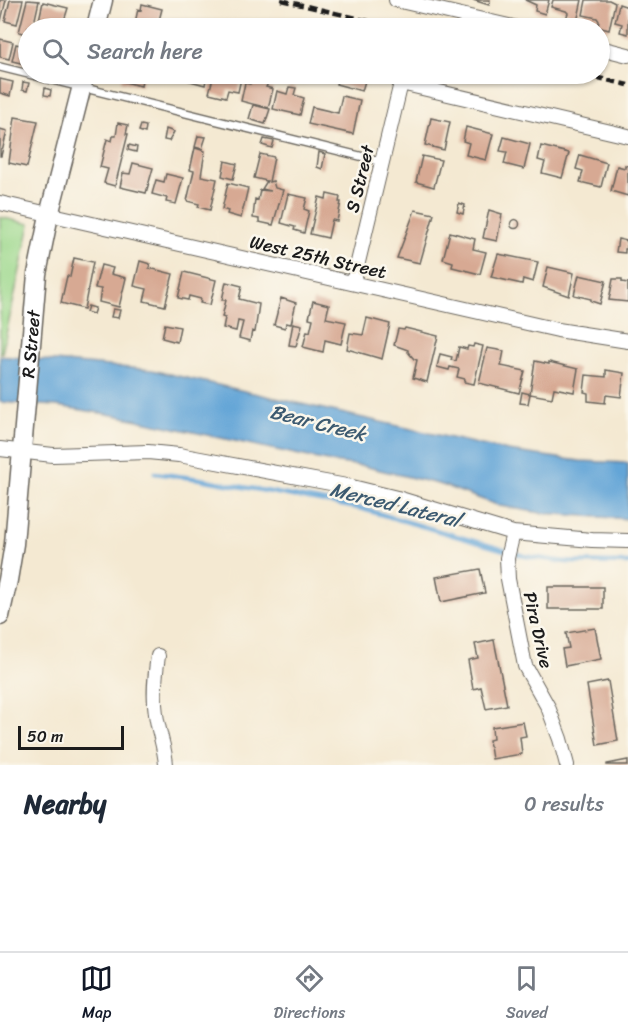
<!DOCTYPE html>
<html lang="en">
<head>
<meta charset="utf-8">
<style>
	:root { --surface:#fff; --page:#f2f2f3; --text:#1f2937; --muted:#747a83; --line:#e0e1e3; --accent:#111827 }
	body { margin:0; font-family:Sriracha,sans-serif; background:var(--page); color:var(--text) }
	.scale { position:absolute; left:18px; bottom:15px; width:106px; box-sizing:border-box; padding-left:6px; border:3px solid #1c1c1c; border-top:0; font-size:16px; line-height:21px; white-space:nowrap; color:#1c1c1c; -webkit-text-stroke:4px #fbf7ec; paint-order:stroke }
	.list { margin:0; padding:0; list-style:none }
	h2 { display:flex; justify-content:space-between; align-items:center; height:78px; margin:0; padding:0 24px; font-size:26px }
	h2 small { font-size:20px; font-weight:400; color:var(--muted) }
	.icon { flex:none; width:33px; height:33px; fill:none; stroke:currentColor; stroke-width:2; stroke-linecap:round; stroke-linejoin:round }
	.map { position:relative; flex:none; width:628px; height:765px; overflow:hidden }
	.search { position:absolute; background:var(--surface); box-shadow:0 2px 4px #0004; left:18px; right:18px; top:18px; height:66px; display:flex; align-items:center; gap:15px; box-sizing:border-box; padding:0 21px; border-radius:33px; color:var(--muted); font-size:22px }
	.sheet { height:186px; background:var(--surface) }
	nav { display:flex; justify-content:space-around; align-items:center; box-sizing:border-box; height:84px; border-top:2px solid var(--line); background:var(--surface); font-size:16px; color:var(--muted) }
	nav a { display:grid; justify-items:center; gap:3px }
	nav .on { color:var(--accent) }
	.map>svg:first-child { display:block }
</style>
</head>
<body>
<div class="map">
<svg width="628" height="765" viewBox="0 0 628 765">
	<rect width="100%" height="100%" fill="#fbf7ec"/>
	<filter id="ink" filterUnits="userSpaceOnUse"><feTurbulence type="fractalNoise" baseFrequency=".0167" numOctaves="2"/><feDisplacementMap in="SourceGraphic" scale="12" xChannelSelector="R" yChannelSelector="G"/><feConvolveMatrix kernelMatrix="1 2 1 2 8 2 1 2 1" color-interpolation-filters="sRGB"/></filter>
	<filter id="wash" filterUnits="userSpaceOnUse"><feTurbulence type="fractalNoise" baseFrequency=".008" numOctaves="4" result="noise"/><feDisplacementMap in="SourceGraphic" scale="24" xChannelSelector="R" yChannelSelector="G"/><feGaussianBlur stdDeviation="1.35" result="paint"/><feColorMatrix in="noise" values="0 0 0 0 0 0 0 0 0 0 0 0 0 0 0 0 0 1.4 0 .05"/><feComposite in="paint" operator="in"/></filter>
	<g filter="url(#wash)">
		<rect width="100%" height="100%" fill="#f4e9d2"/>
		<path fill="#9cd88c" stroke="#5c7a54" stroke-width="1.5" d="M0 217 30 224 2 353H0Z"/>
		<path fill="#64a5d7" stroke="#40607a" stroke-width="1.5" d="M0 356 152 370 508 451 580 461 628 463V519L541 513 500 506 442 485 363 466 332 462 119 416 57 406 0 402Z"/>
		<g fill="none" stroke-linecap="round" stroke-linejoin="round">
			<path stroke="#64a5d7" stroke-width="4.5" d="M155 473 200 479 363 509 525 556 566 562 628 563"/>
		</g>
		<g id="blocks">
			<path fill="#d7a993" d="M0 0H6L1 21H0Z
				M10 0H23L17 24 5 21Z
				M27 0 39 1 33 28H28V34L19 32Z
				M473 0H490L489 5Z
				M525 0H549L545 14 535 11 536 5Z
				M553 0H582L577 22 566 19 568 13 566 11 551 7Z
				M586 0H609L615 3 609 30 598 27 599 21 597 18 583 15Z
				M43 2 68 8 63 24 39 20Z
				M142 4 162 9 157 28H134L138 9 141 10Z
				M619 4 628 7V34L620 32 622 24 615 22Z
				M0 39 13 42 9 59 0 57Z
				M16 44 28 47 25 64 12 61Z
				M123 74H146L144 79H142L141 86 121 81Z
				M184 74H207L205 85 183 79Z
				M214 74H242L238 92 228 90 226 97 209 93Z
				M246 74H277L275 83Z
				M339 74H367L362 91 336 84Z
				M0 79 13 82 10 96 0 93Z
				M252 80 268 83 266 87 273 89 268 108 241 101 245 83 250 84Z
				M23 82 29 83 27 91 22 90Z
				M289 87 296 88 294 95 304 98 300 115 273 109 277 91 287 94Z
				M45 88 51 90 50 96 44 95Z
				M342 96 360 100 353 134 308 124 312 107 338 113Z
				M253 105 270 109 265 124 249 119Z
				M15 117 38 121 27 167 9 163Z
				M431 118 450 122 444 150 425 145Z
				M118 123 128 125 126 134H128L115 186 104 183 108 169 100 167 107 139 112 141 113 136H116Z
				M141 125 146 126 145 133 139 131Z
				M466 127 493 134 486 160 466 155 469 143 463 141Z
				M0 129 7 131 1 156H0Z
				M166 129 174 132 169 141 164 140Z
				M198 136 206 137 202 149 195 147Z
				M504 137 530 144 524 169 504 164 507 152 500 151Z
				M264 139 274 141 272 148 262 145Z
				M129 145 137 147 136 152 128 150Z
				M541 146 569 153 562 178 542 173 545 162 538 160Z
				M195 148 205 151 201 176 217 179 210 210 198 207 199 204 187 201 194 171 190 170Z
				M319 152 325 154 322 169 317 167Z
				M260 154 274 157 269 182 273 181 275 188 283 190 273 225 259 222V219L253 218 255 199 258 200 260 190 271 191 262 189 267 181 254 178Z
				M580 155 607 163 601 187 580 182 583 171 576 169Z
				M422 156 441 160 434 187 416 182Z
				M225 161 237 164 233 179 222 176Z
				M133 163 153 168 146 193 120 187 123 173 130 174Z
				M625 165 628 166V196L611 191 617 166 625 168Z
				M166 174 183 178 176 204 166 202 167 198 152 194 156 180 164 182Z
				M228 183 248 188 241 218 227 214 228 211 222 209Z
				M288 194 307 198 304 209 309 211 304 233 294 230 295 227 281 223Z
				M327 194 340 197 339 202H341L337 221 332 220 328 238 310 234 319 197 326 199Z
				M459 203 465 205 463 214 457 212Z
				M415 210 434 214 420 263 397 258Z
				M489 210 502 214 497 241 483 238Z
				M510.5 224a4.5 4.5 0 1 1 9 0a4.5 4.5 0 1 1-9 0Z
				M450 232 475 239 473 249 486 252 480 274 452 267 453 262 443 259Z
				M618 239 627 241V249H625V253L616 252Z
				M498 254 538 262 533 282 523 279 522 284 491 277Z
				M74 258 93 262 84 309 61 303 67 276 70 277Z
				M140 261 150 264 149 268 173 274 165 306 144 301 147 289 134 286Z
				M101 265 113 268 111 274 126 278 119 307 99 302 101 289 95 288Z
				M548 267 574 273 569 296 543 287Z
				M184 272 216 280 210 305 200 303 201 299 189 296 188 300 178 298Z
				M579 275 606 281 600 304 591 301V299L574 295Z
				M613 279H622V282L628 283V302L609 300Z
				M226 282 242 286 239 299 259 304 255 332 252 331 250 341 239 338 243 322 238 321 236 331 223 328 225 318 222 317 226 300H222Z
				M281 298 296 303 291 324 286 323 285 328 274 325Z
				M313 301 329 305 326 318 346 322 341 344 325 340 323 352 303 347 307 331 310 332 313 319 309 318Z
				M88 306 95 308 93 314 86 312Z
				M113 309 120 310 118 318 111 317Z
				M367 318 390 324 382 359 347 349 350 333 363 335Z
				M293 323 302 325 296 346 289 345Z
				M165 324 180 327 177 342 162 338Z
				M405 328 438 336 427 382 413 378 417 360 414 359 408 352V350L394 345 398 329 404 330Z
				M474 344 483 346 474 384 464 382 465 379 457 377 459 369 450 367 449 370 437 367 440 354 452 357 451 360 456 361 459 347 467 349 468 346 473 347Z
				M487 348 504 351 501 366 525 371 519 393 479 383Z
				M535 361 549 364V362L578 369 574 392 554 388 552 398 530 394Z
				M606 370 624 373 621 397 606 395 605 403 588 401V393L584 392 586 375 606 377Z
				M522 392 530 394 528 404 520 403Z
				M480 569 485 593 441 602 436 577Z
				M548 587H603V609H548Z
				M595 628 601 659 565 666 562 649 569 648 566 633Z
				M494 640 507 705 486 709 481 687 473 689 468 660 478 658 475 644Z
				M608 681 618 741 597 745 587 685Z
				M523 722 526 736 520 737 522 754 492 759 489 740 493 739 492 727Z
				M628 760V765H607V764Z"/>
		</g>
	</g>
	<g filter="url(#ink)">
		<use href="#blocks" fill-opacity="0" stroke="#68645c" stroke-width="1.5"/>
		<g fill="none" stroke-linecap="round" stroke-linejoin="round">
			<defs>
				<path id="service" d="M0 67 384 162"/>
				<path id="minor" d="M396 0 517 28
					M600 48 628 55
					M0 203 558 330 628 341
					M353 283 401 83 628 136
					M0 449 53 455 148 452 179 455 352 487 397 498 513 533 592 540 628 541
					M513 533 507 558 508 579 525 666 548 707 560 739 567 765
					M158 656C155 676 153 694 156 714 158 731 165 747 166 765"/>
				<g id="tertiary">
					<path d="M96 28 103 0"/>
					<path id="s1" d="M0 616 8 580 14 544 37 274 49 215 85 74"/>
				</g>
			</defs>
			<use href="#service" stroke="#68645c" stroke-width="10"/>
			<use href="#minor" stroke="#68645c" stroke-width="16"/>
			<use href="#tertiary" stroke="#68645c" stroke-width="21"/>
			<use href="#service" stroke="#fff" stroke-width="7"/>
			<use href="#minor" stroke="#fff" stroke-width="14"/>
			<use href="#tertiary" stroke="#fff" stroke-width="18"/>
			<path stroke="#1c1c1c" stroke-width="4.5" stroke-dasharray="9 4.5" stroke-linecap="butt" d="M281 0 398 28
				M582 74 628 85"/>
		</g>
	</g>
	<g text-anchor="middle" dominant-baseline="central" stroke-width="5" stroke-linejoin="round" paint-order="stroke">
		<g font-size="18" fill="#1c1c1c" stroke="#fbf7ec">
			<text transform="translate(360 179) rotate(-76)">S Street</text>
			<text transform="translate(318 257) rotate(13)">West 25th Street</text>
			<text stroke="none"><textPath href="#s1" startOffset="274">R Street</textPath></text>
			<text transform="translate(538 630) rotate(77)">Pira Drive</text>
		</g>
		<g font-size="20" font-style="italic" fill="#3c5a70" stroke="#fbf7ec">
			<text transform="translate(318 423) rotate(14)">Bear Creek</text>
			<text transform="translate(395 505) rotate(14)">Merced Lateral</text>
		</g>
	</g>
</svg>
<div class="scale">50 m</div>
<div class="search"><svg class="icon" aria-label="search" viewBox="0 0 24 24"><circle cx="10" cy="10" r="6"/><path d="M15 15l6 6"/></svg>Search here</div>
</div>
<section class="sheet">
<h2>Nearby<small>0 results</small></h2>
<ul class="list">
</ul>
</section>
<nav>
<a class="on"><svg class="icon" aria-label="map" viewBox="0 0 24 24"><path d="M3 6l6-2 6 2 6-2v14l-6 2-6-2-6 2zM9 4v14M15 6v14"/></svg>Map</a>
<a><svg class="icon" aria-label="directions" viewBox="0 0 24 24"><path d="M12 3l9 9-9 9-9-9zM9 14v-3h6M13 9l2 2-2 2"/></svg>Directions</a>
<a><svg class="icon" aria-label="saved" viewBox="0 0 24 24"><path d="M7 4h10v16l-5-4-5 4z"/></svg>Saved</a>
</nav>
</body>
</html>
